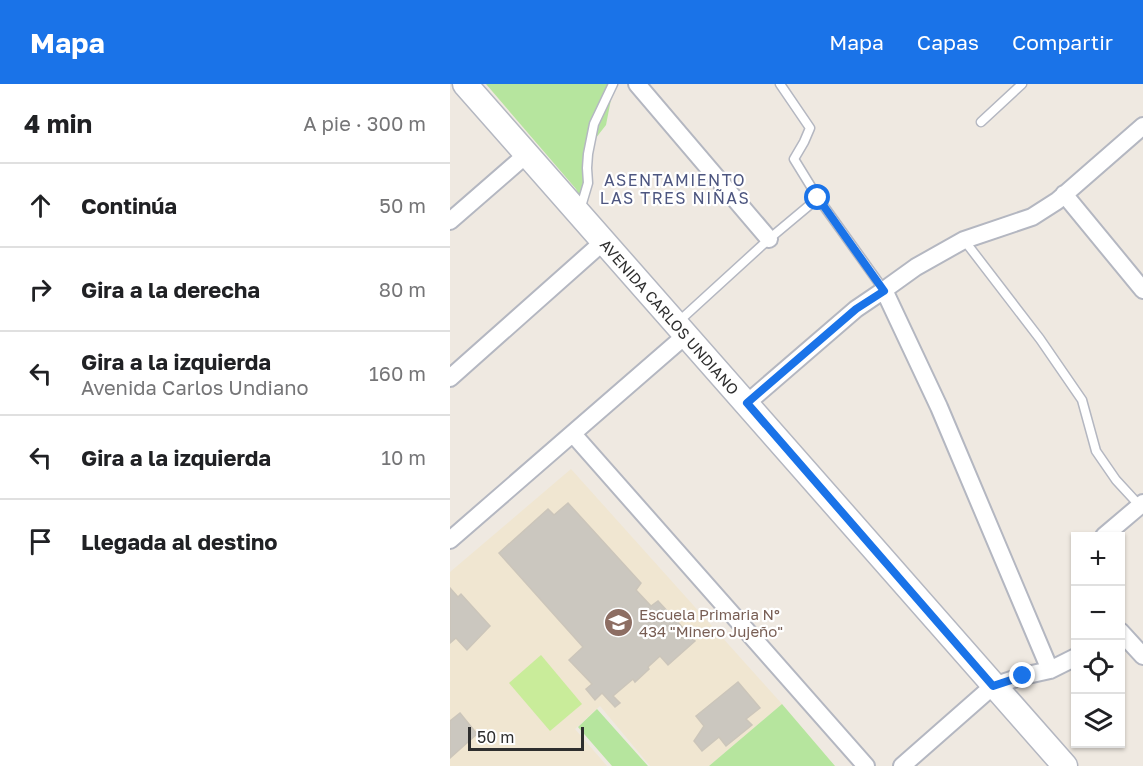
<!DOCTYPE html>
<html lang="es">
<head>
<meta charset="utf-8">
<style>
	:root { --surface:#fff; --page:#f6f6f6; --text:#202124; --muted:#757577; --line:#e0e0e0; --accent:#1a73e8 }
	body { margin:0; font-family:"Golos Text",sans-serif; background:var(--page); color:var(--text) }
	.controls { position:absolute; right:18px; bottom:18px; display:grid; overflow:hidden; border-radius:0px; box-shadow:0 2px 4px #0004 }
	.controls button { width:54px; height:54px; display:grid; place-items:center; padding:0; border:0; border-bottom:2px solid var(--line); background:var(--surface); color:var(--text); font:30px sans-serif }
	.scale { position:absolute; left:18px; bottom:15px; width:116px; box-sizing:border-box; padding-left:6px; border:3px solid #2e2e2e; border-top:0; font-size:16px; line-height:21px; white-space:nowrap; color:#2e2e2e; -webkit-text-stroke:4px #fff; paint-order:stroke }
	.stop { position:absolute; width:18px; height:18px; margin:-14px; border:4px solid #1a73e8; border-radius:50%; background:#fff }
	.stop.end { background:#1a73e8; border-color:#fff; box-shadow:0 2px 6px #0008 }
	.list { margin:0; padding:0; list-style:none }
	h2 { display:flex; justify-content:space-between; align-items:center; height:78px; margin:0; padding:0 24px; font-size:26px }
	h2 small { font-size:20px; font-weight:400; color:var(--muted) }
	.list li { display:grid; grid-template-columns:39px 1fr auto; gap:18px; align-items:center; box-sizing:border-box; height:84px; padding:0 24px; border-top:2px solid var(--line) }
	.list b { display:block; font-size:22px; white-space:nowrap }
	.list p { margin:0; font-size:20px; white-space:nowrap; color:var(--muted) }
	.list em { font-size:20px; font-style:normal; color:var(--muted) }
	.icon { flex:none; width:33px; height:33px; fill:none; stroke:currentColor; stroke-width:2; stroke-linecap:round; stroke-linejoin:round }
	.map { position:relative; flex:none; width:693px; height:682px; overflow:hidden }
	header { display:flex; align-items:center; gap:36px; box-sizing:border-box; height:84px; padding:0 30px; background:var(--accent); color:#fff }
	header strong { font-size:28px }
	nav { display:flex; gap:33px; margin-inline-start:auto; font-size:21px }
	main { display:flex }
	aside { flex:1; background:var(--surface) }
	.map>svg:first-child { display:block }
</style>
</head>
<body>
<header>
<strong>Mapa</strong>
<nav><a>Mapa</a><a>Capas</a><a>Compartir</a></nav>
</header>
<main>
<aside>
<h2>4 min<small>A pie · 300 m</small></h2>
<ul class="list">
<li><svg class="icon" aria-label="ahead" viewBox="0 0 24 24"><path d="M12 20V5M6 11l6-6 6 6"/></svg><div><b>Continúa</b></div><em>50 m</em></li>
<li><svg class="icon" aria-label="right" viewBox="0 0 24 24"><path d="M7 20v-9h11M14 6l5 5-5 5"/></svg><div><b>Gira a la derecha</b></div><em>80 m</em></li>
<li><svg class="icon" aria-label="left" viewBox="0 0 24 24"><path d="M17 20v-9H6M10 6l-5 5 5 5"/></svg><div><b>Gira a la izquierda</b><p>Avenida Carlos Undiano</p></div><em>160 m</em></li>
<li><svg class="icon" aria-label="left" viewBox="0 0 24 24"><path d="M17 20v-9H6M10 6l-5 5 5 5"/></svg><div><b>Gira a la izquierda</b></div><em>10 m</em></li>
<li><svg class="icon" aria-label="arrive" viewBox="0 0 24 24"><path d="M6 21V4h12l-3 4 3 4H6"/></svg><div><b>Llegada al destino</b></div></li>
</ul>
</aside>
<div class="map">
<svg width="693" height="682" viewBox="0 0 693 682">
	<rect width="100%" height="100%" fill="#efe9e1"/>
	<path fill="#f0e6d1" d="M121 385 332 620 259 682H200L150 622 125 645 157 682H0V488Z"/>
	<path fill="#b6e59e" d="M36 0H164L156 41 135 68V98L131 117 126 105Z
		M332 620 385 682H259Z
		M147 625 198 682H162L128 643Z"/>
	<path fill="#c9ec9a" d="M91 571 132 620 100 647 59 599Z"/>
	<path fill="#cbc7bf" stroke="#cbc5ba" stroke-width="1.5" d="M118 419 191 499 186 506 201 522 208 517 245 557 218 581 210 572 198 583 199 585 185 598 183 595 163 612 170 619 165 623 152 609 145 616 136 605 142 600 119 576 133 563 49 469 98 425 104 431Z
		M0 504 8 513 11 510 40 542 17 566 6 554 0 559Z
		M288 598 310 624 296 635 302 641 276 662 269 653 252 667 244 657 254 642 246 632Z
		M10 629 27 650 0 674V637Z"/>
	<g fill="none" stroke-linecap="round" stroke-linejoin="round">
		<defs>
			<path id="lane" d="M330 0 360 44 354 58 344 75 368 114 434 206
				M531 38 572 0
				M130 126 138 99 137 84 138 70 144 40 163 0
				M514 156 590 255 632 316 646 367 666 396 690 422
				M227 239 319 155 368 114"/>
			<path id="street" d="M187 0 319 155
				M614 110 693 206
				M0 137 77 70
				M434 206 489 323 600 586
				M0 294 153 158
				M297 319 406 225 434 206 466 183 514 156 582 133 607 117 693 42
				M123 350 416 682
				M654 452 693 419
				M0 456 236 251
				M670 547 693 572
				M452 682 543 602 573 592 600 586 626 573"/>
			<g id="secondary">
				<path id="s1" d="M15 0 615 682"/>
			</g>
		</defs>
		<use href="#lane" stroke="#b4b7c1" stroke-width="11"/>
		<use href="#street" stroke="#b4b7c1" stroke-width="20"/>
		<use href="#secondary" stroke="#b4b7c1" stroke-width="27"/>
		<use href="#lane" stroke="#fff" stroke-width="8"/>
		<use href="#street" stroke="#fff" stroke-width="16"/>
		<use href="#secondary" stroke="#fff" stroke-width="24"/>
	</g>
	<g fill="none" stroke-linecap="round" stroke-linejoin="round">
		<path stroke="#1a73e8" stroke-width="8" d="M368 114 434 207 406 225 297 319 543 602 573 592"/>
	</g>
	<defs>
		<symbol id="school-disc" viewBox="-11 -11 22 22"><circle r="9.5" fill="#8d6e63" stroke="#fff"/><path d="M0-5L7-2L0 1L-7-2ZM-4 1L0 2.5L4 1V4Q0 6-4 4Z" fill="#fff"/></symbol>
	</defs>
	<g fill-rule="evenodd">
		<use href="#school-disc" x="152" y="522" width="33" height="33"/>
	</g>
	<g text-anchor="middle" dominant-baseline="central" stroke-width="4.5" stroke-linejoin="round" paint-order="stroke">
		<g font-size="15" fill="#2e2e2e" stroke="#fff">
			<text stroke="none"><textPath href="#s1" startOffset="310">AVENIDA CARLOS UNDIANO</textPath></text>
		</g>
		<g font-size="15" fill="#785e54" stroke="#fff" text-anchor="start">
			<text x="189" y="530">Escuela Primaria N°<tspan x="189" dy="17">434 "Minero Jujeño"</tspan></text>
		</g>
		<g font-size="16" letter-spacing="1.5" fill="#4d5680" stroke="#fff">
			<text x="225" y="96">ASENTAMIENTO<tspan x="225" dy="18">LAS TRES NIÑAS</tspan></text>
		</g>
	</g>
</svg>
<div class="controls">
<button>+</button>
<button>−</button>
<button><svg class="icon" aria-label="locate" viewBox="0 0 24 24"><circle cx="12" cy="12" r="6"/><path d="M12 2v4M12 18v4M2 12h4M18 12h4"/></svg></button>
<button><svg class="icon" aria-label="layers" viewBox="0 0 24 24"><path d="M12 4l9 5-9 5-9-5zM3 14l9 5 9-5"/></svg></button>
</div>
<div class="scale">50 m</div>
<div class="stop" style="left:368px;top:114px"></div>
<div class="stop end" style="left:573px;top:592px"></div>
</div>
</main>
</body>
</html>
